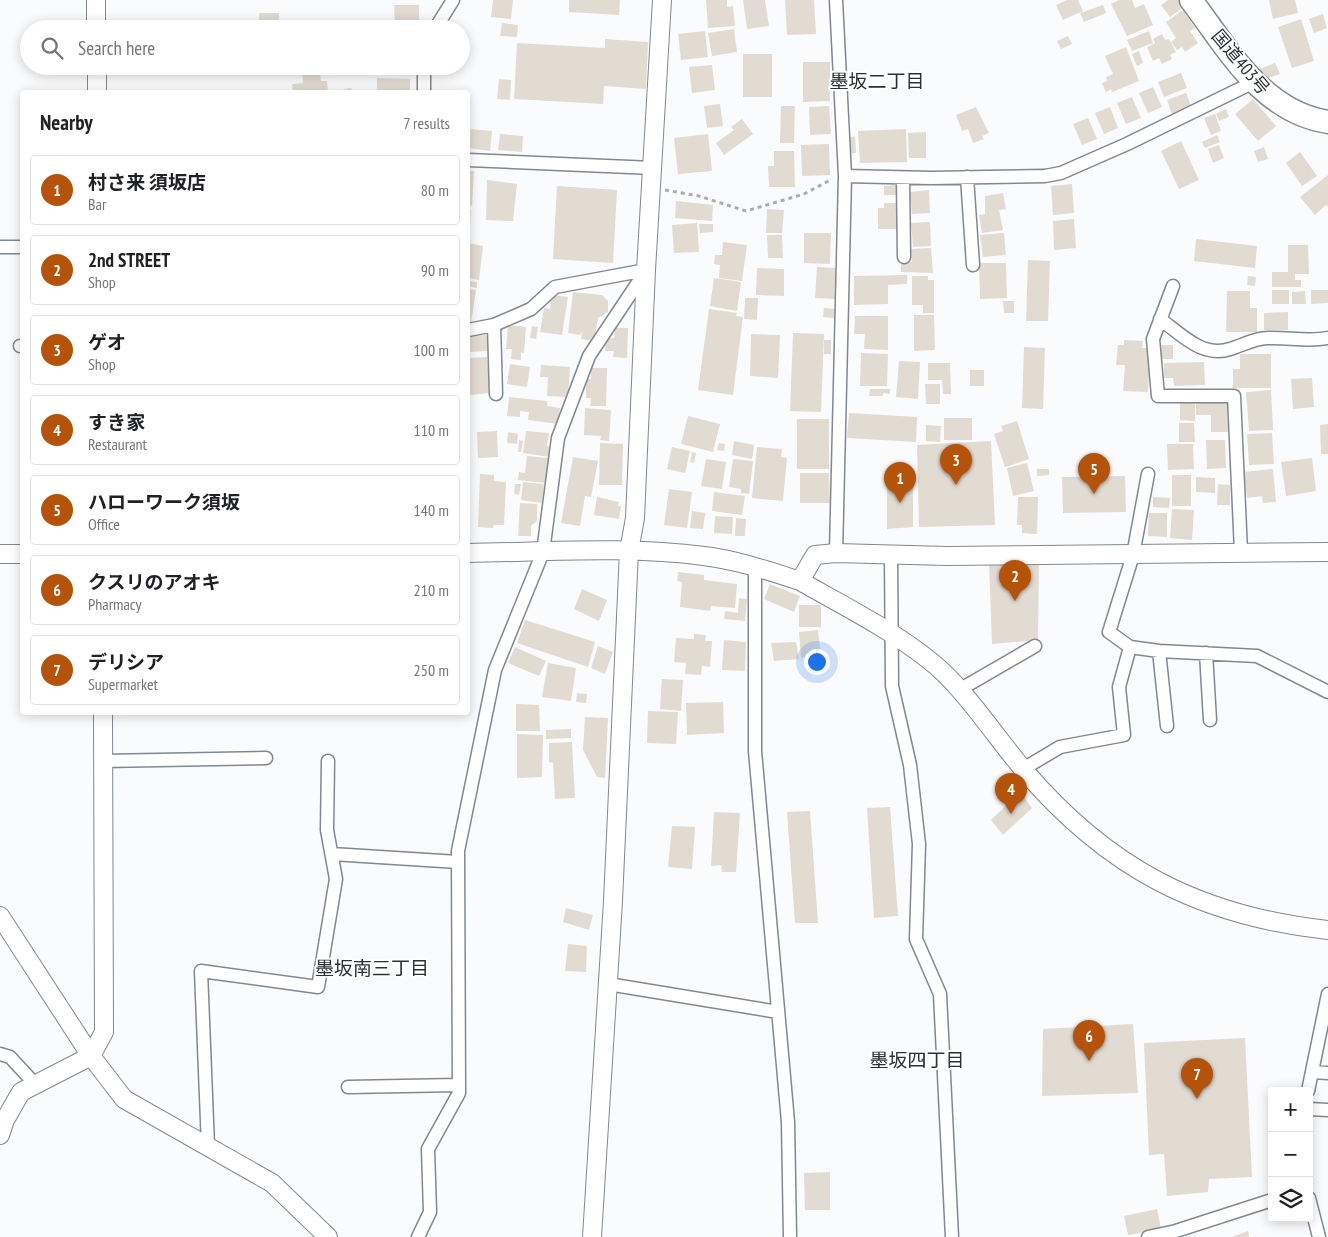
<!DOCTYPE html>
<html lang="en">
<head>
<meta charset="utf-8">
<style>
	:root { --surface:#fff; --page:#f2f2f2; --text:#202124; --muted:#757577; --line:#e0e0e0; --accent:#b45309 }
	body { margin:0; font-family:"PT Sans Narrow","Noto Sans JP",sans-serif; background:var(--page); color:var(--text) }
	.controls { position:absolute; right:15px; bottom:15px; display:grid; overflow:hidden; border-radius:5px; box-shadow:0 2px 12px #0003 }
	.controls button { width:45px; height:45px; display:grid; place-items:center; padding:0; border:0; border-bottom:1px solid var(--line); background:var(--surface); color:var(--text); font:25px sans-serif }
	.you { position:absolute; left:816px; top:661px; width:18px; height:18px; margin:-12px; border:4px solid #fff; border-radius:50%; background:#1a73e8; box-shadow:0 0 0 8px #1a73e833 }
	.badge { display:grid; place-items:center; width:32px; height:32px; border-radius:50%; background:var(--accent); color:#fff; font-size:16px; font-weight:700 }
	.pin { position:absolute; translate:-50% -41px; filter:drop-shadow(0 1px 2px #0008) }
	.pin::after { content:''; position:absolute; top:26px; width:18px; height:15px; background:inherit; clip-path:polygon(0 0,100% 0,50% 100%) }
	.list { margin:0; padding:0; list-style:none }
	h2 { display:flex; justify-content:space-between; align-items:center; height:65px; margin:0; padding:0 20px; font-size:21px }
	h2 small { font-size:16px; font-weight:400; color:var(--muted) }
	.list li { display:grid; grid-template-columns:32px 1fr auto; gap:15px; align-items:center; box-sizing:border-box; height:70px; margin:0 10px 10px; padding:0 10px; border:1px solid var(--line); border-radius:5px }
	.list b { display:block; font-size:19px; white-space:nowrap }
	.list p { margin:0; font-size:16px; white-space:nowrap; color:var(--muted) }
	.list em { font-size:16px; font-style:normal; color:var(--muted) }
	.icon { flex:none; width:28px; height:28px; fill:none; stroke:currentColor; stroke-width:2; stroke-linecap:round; stroke-linejoin:round }
	.map { position:relative; flex:none; width:1328px; height:1237px; overflow:hidden }
	.search { position:absolute; background:var(--surface); box-shadow:0 2px 12px #0003; left:20px; top:20px; width:450px; height:55px; display:flex; align-items:center; gap:12px; box-sizing:border-box; padding:0 18px; border-radius:28px; color:var(--muted); font-size:19px }
	.panel { position:absolute; background:var(--surface); box-shadow:0 2px 12px #0003; left:20px; top:90px; width:450px; height:625px; border-radius:5px }
	.map>svg:first-child { display:block }
</style>
</head>
<body>
<div class="map">
<svg width="1328" height="1237" viewBox="0 0 1328 1237">
	<rect width="100%" height="100%" fill="#fafbfd"/>
	<path fill="#e2dbd2" d="M493 0H513L511 19 491 17Z
		M569 0H620L619 15 569 12Z
		M706 0H727V7L733 6 735 26 708 28Z
		M743 0H765L769 26 747 29Z
		M785 0H814L816 34 787 35Z
		M1067 0H1078L1083 11 1063 20 1056 5Z
		M1119 0H1132L1135 8 1144 4 1153 25 1127 36 1111 4Z
		M1168 0H1180L1185 6 1170 17 1161 5Z
		M1269 0H1295L1298 13 1273 19Z
		M394 5H419V29H395Z
		M1103 5 1106 13 1084 22 1080 13Z
		M1183 10 1195 28 1190 31 1198 43 1185 52 1182 47 1177 50 1171 42 1176 38 1166 22Z
		M259 13H279V29H259Z
		M1323 14 1327 28 1314 33 1309 19Z
		M1301 19 1314 61 1292 68 1278 27Z
		M502 23 518 25 517 37 500 36Z
		M734 29 737 52 712 56 708 33Z
		M705 31 708 57 681 60 678 34Z
		M1149 31 1153 43 1132 51 1127 40Z
		M1162 34 1165 40 1169 39 1176 52 1170 55 1172 59 1162 64 1159 58 1153 61 1147 47 1155 43 1153 39Z
		M1068 36 1072 44 1061 49 1057 41Z
		M605 39 648 42 646 89 604 86 603 104 514 99 517 43 605 48Z
		M1126 47 1139 81 1112 92 1111 89 1106 92 1102 83 1107 81 1106 77 1113 74 1105 56Z
		M1139 51 1143 63 1137 66 1132 54Z
		M743 54H772V97H743Z
		M803 62H830V101L803 102Z
		M1275 63 1280 74 1263 80 1259 69Z
		M712 65 715 90 692 93 689 67Z
		M302 66H319L321 81H327L328 92H293L292 84 303 83Z
		M1181 73 1187 88 1164 97 1158 82Z
		M377 78 410 79V92H377Z
		M499 79 511 80 510 100 497 99Z
		M1153 87 1162 107 1148 113 1139 93Z
		M351 88 352 92H334Z
		M1186 93 1191 106 1172 114 1167 100Z
		M1132 97 1141 118 1126 124 1117 103Z
		M1253 99 1276 126 1258 141 1235 114Z
		M720 104 723 126 707 128 704 106Z
		M781 106H795L794 143H780Z
		M829 106 831 134 810 135 809 107Z
		M976 107 989 133 982 136 984 139 973 143 968 129 962 131 956 115Z
		M1110 107 1118 128 1104 134 1095 113Z
		M1226 109 1229 117 1219 121 1216 114Z
		M1215 114 1221 131 1211 135 1204 118Z
		M1088 118 1097 139 1082 145 1073 124Z
		M742 119 753 134 724 155 716 143 734 130 731 127Z
		M471 129 492 131 490 151 469 148Z
		M906 129 907 162 860 163 858 131Z
		M926 132V158H909L908 133Z
		M500 134 523 136 522 152 498 150Z
		M708 134 712 171 678 174 674 138Z
		M1217 135 1220 142 1205 148 1202 142Z
		M855 136 856 153H850L849 138Z
		M1181 141 1199 180 1179 189 1161 151Z
		M829 144 830 175 802 176 801 145Z
		M1219 145 1224 158 1213 163 1208 149Z
		M1264 147 1268 159 1258 162 1254 151Z
		M774 151H794L795 187H769L768 166H774Z
		M1300 152 1317 176 1302 186 1286 163Z
		M468 171H474L472 206 468 205Z
		M1328 175V207L1326 205 1315 215 1300 197Z
		M487 180 517 184 513 221 486 220Z
		M1072 184 1074 213 1053 215 1051 186Z
		M897 185V195H884V186Z
		M557 186 617 190 613 263 553 259Z
		M929 190 930 213 912 214 910 192Z
		M1003 193 1006 209 999 210 1003 230 982 233 979 215 985 214V196Z
		M676 201 713 205 712 221 675 218Z
		M884 203H896L898 229H878V208H884Z
		M767 209 784 210 782 233H766Z
		M468 210H471L470 227H468Z
		M1074 219 1076 248 1054 250 1053 221Z
		M930 222 931 246 913 247 911 223Z
		M697 223 699 252 674 253 672 225Z
		M699 224H713V232L700 233Z
		M804 233H831L830 264 804 263Z
		M1004 233 1006 255 983 257 980 235Z
		M767 235H782L783 258H768Z
		M1196 239 1257 246 1255 268 1194 261Z
		M723 242 747 245 742 281 719 278 720 265 714 264 715 255H722Z
		M468 243 483 246 479 280 468 278Z
		M1288 245H1308L1309 274H1295V280H1301V287H1272V272H1288Z
		M931 248 933 273 901 272V263L912 262 911 249Z
		M1028 260 1050 261 1048 321H1026Z
		M979 263H1006L1007 298 980 299Z
		M817 267 838 268 836 299 815 298Z
		M757 268 784 269V296L756 295Z
		M907 275V284L888 285V304L854 305V276Z
		M912 276H928V280H934V313H923V305H912Z
		M1248 276 1256 277 1255 286 1247 285Z
		M714 278 741 282 737 311 710 306Z
		M468 281 477 282V288L468 286Z
		M468 289 476 290 471 323 468 322Z
		M1272 290H1289V304H1272Z
		M1311 290H1328V303L1311 304Z
		M1227 291H1250V308H1257V332H1226Z
		M1305 291 1306 304H1292V292Z
		M573 292 602 295 608 301V312L598 318 594 341 581 339 582 331 580 335 568 333Z
		M552 295 568 297 562 335 540 332 544 308 550 309Z
		M745 298H758L757 320 744 319Z
		M1003 301H1014V313H1004Z
		M824 308 836 309 835 318 823 317Z
		M709 309 737 313 736 316 743 317 733 395 698 390Z
		M1288 312V330H1264V313Z
		M914 315H934L935 350 914 351Z
		M855 316H888V350L864 349 865 334H854Z
		M508 325 526 327 524 353 521 352V360L511 359 512 349H506Z
		M532 326 538 327 536 339 530 338Z
		M615 328H628L627 358 613 357 614 351H605L606 337 614 338Z
		M793 333 824 334 821 412 790 411Z
		M751 334 780 335 778 378 750 376Z
		M487 335 488 351 468 352V336Z
		M824 340H831V354H824Z
		M1124 340 1143 341 1142 348H1150L1148 392 1123 391 1125 365H1116L1118 345H1124Z
		M1160 345H1173V359H1160Z
		M1024 347 1045 348 1043 409 1022 408Z
		M861 353 888 354 887 386H860Z
		M1240 354H1271V388H1233V369H1240Z
		M487 357 490 393 470 395 468 358Z
		M899 361 920 362 918 399 896 397Z
		M1204 362 1205 385 1174 386 1173 378H1164V363Z
		M928 363H950L951 394H943L942 380H928Z
		M510 364 530 367 527 387 507 384Z
		M541 365 570 367 568 397 547 396 548 377H540Z
		M591 368H607L606 406H590L591 398H586V379H591Z
		M970 370H984V386H970Z
		M1312 378 1314 407 1293 409 1291 379Z
		M925 384H940V404H926Z
		M870 389H890V394L883 393V396H869Z
		M1271 390 1273 430 1249 431 1246 392Z
		M509 397 547 401V406L560 408 558 424 528 420 529 412 520 411V417L507 416Z
		M1180 401H1195V421L1180 420Z
		M1227 402 1228 432H1211V415H1196V403Z
		M585 408 611 410 609 441 600 440 601 436 584 435Z
		M849 413 917 417 916 442 847 438Z
		M688 416 720 424 713 452 681 444Z
		M944 418H972V440H944Z
		M797 419H829V469H797Z
		M1017 421 1029 459 1005 467 994 434 1003 431 1001 426Z
		M1179 423H1194L1195 442H1179Z
		M1328 424V454H1321L1320 425Z
		M926 425 941 426 940 442 926 441Z
		M497 431 498 457 478 458 477 432Z
		M526 431 549 433 547 446 551 447 550 457 523 453Z
		M508 432 518 434 517 444 507 443Z
		M1272 433 1274 464 1249 465 1247 434Z
		M519 440 523 441 521 452H518Z
		M1206 440H1225L1226 468 1207 469Z
		M734 441 754 445 752 459 732 455Z
		M991 441 995 525 919 527 917 445Z
		M600 443 623 444 622 485H599Z
		M719 443 725 444 724 451 717 450Z
		M1167 444H1193L1194 469 1168 470Z
		M672 447 690 451 685 473 667 469Z
		M757 447 782 449 781 457 787 458 783 501 752 498Z
		M692 452 696 453 694 463 690 462Z
		M527 456 548 458 546 483 518 480 519 472 525 473Z
		M573 457 598 461 591 497 585 496 580 526 561 523Z
		M1312 458 1316 491 1286 496 1281 462Z
		M706 459 726 462 722 489 701 486Z
		M733 459 753 461 749 494 741 493V489L729 487Z
		M1027 463 1034 491 1013 496 1007 468Z
		M1037 469H1049V475L1037 476Z
		M1273 469 1276 502 1263 503 1262 496 1247 498 1244 472Z
		M800 473H829L830 503H800Z
		M480 474 494 475V481L506 482 504 525H494L493 528 478 527Z
		M1172 475H1191V506H1172Z
		M1125 476 1126 512 1063 513 1062 477Z
		M1196 477 1215 478V493L1196 492Z
		M887 478H913V527L887 529Z
		M523 482 544 484 542 503 521 500Z
		M515 484H521L519 495 514 494Z
		M1218 484 1230 485V505H1217Z
		M669 489 692 492 687 528 664 525Z
		M714 492 745 496 742 515 712 511Z
		M597 497 619 502 618 506H621L619 519 594 515Z
		M1018 497H1038L1037 534 1022 533V525H1017Z
		M1153 497 1170 498 1169 508 1153 507Z
		M520 503 537 504V521L531 526V536H518Z
		M1172 509 1194 510 1192 540 1170 538Z
		M692 511 705 513 703 529 690 528Z
		M1149 513H1167V537L1148 536Z
		M715 516 733 517 732 534 714 533Z
		M736 518 746 519 745 536H735Z
		M1039 560 1038 640 992 644 989 563Z
		M678 572 704 575V580L737 584 735 608 711 606 710 611 680 607 682 582 677 581Z
		M770 584 800 596 794 612 764 599Z
		M582 589 607 600 599 621 574 609Z
		M739 598 747 599 745 621 724 619 725 611 738 613Z
		M799 605H821V627H799Z
		M525 620 595 642 588 667 517 643Z
		M818 630 821 656 801 658 799 632Z
		M694 634 706 635 705 641H712L710 667 702 666 701 675 685 674 686 663 674 662 676 638 694 639Z
		M724 640 746 642 745 671 722 670Z
		M796 642 799 659 774 661 771 643Z
		M598 646 613 652 605 674 591 668Z
		M515 647 546 661 539 676 508 663Z
		M548 663 576 668 571 701 542 697Z
		M662 679 683 680 681 711 660 709Z
		M577 693 587 694 586 703 576 702Z
		M723 702 724 733 687 735 686 703Z
		M516 704 539 705 540 731H516Z
		M648 711 678 712 676 744 647 743Z
		M585 717 608 718 605 778 597 777 583 750Z
		M571 729V738L546 739V730Z
		M517 734 543 735 542 777 517 778Z
		M572 742 575 798 555 799 553 763 549 762V743Z
		M1020 792 1032 808 1003 835 991 820Z
		M890 807 898 916 874 918 867 808Z
		M810 811 818 923H795L787 812Z
		M714 812 740 813 736 872H722L721 865 711 866Z
		M672 826 695 827 692 869 668 867Z
		M566 908 593 915 589 930 563 922Z
		M568 944 587 946 586 972 565 971Z
		M1133 1024 1138 1093 1042 1096 1043 1029Z
		M1245 1038 1252 1177 1209 1179 1208 1192 1167 1196 1164 1154 1149 1155 1144 1043Z
		M830 1172V1210H805L804 1173Z
		M1157 1209 1161 1229 1128 1235 1124 1216Z
		M1248 1231 1249 1237H1232Z"/>
	<g fill="none" stroke-linecap="round" stroke-linejoin="round">
		<defs>
			<path id="street" d="M435 29 453 0
				M424 66V92
				M468 160 653 168
				M845 176 931 178 1045 176 1061 173 1127 144 1254 82
				M967 177 973 265
				M903 178 904 257
				M0 247H22
				M1173 286 1153 339 1158 396H1234L1241 552
				M1160 319C1181 334 1202 358 1230 349 1241 346 1255 338 1267 338 1288 337 1307 342 1328 338
				M494 325 496 394
				M468 330 494 325 531 309 555 287 646 270
				M20 346H22
				M1148 474 1133 555 1109 632 1130 647 1159 651 1257 656 1328 692
				M836 553 845 176 836 0
				M891 555 892 686 910 765 919 844 916 939 940 994 952 1237
				M755 567V751L788 1122 790 1237
				M1159 651 1167 726
				M1206 653 1210 720
				M959 690 1035 646
				M103 761 266 758
				M1023 769 1060 747 1124 735 1119 687 1130 647
				M332 854 458 862
				M608 984 778 1012
				M0 1054 10 1057 35 1084
				M1312 1072 1328 1073
				M348 1087 458 1085
				M1308 1091 1328 994
				M1309 1109 1328 1110
				M208 1146 201 971 318 987 336 879 327 830 328 761
				M1309 1198 1319 1237
				M418 1237 430 1212 428 1149 459 1093 458 851 495 670 543 552 558 438 589 356 645 272
				M1148 1237 1176 1231 1272 1200"/>
			<path id="secondary" d="M96 0V29
				M97 66V92
				M468 553C546 552 627 546 704 556 737 560 769 571 800 581L815 555 836 553 947 556 1328 552
				M0 554H22
				M800 581C844 606 890 629 929 660 963 686 994 735 1023 769 1107 868 1199 916 1328 930
				M0 916 91 1056 124 1099 272 1183 328 1237
				M0 1135 5 1120 21 1092 91 1056 104 1032 103 712
				M592 1237 613 901 629 551 635 518 646 270 662 0"/>
			<path id="highway" d="M1191 0C1228 49 1262 112 1328 122"/>
		</defs>
		<use href="#street" stroke="#818890" stroke-width="15"/>
		<use href="#secondary" stroke="#818890" stroke-width="20"/>
		<use href="#highway" stroke="#818890" stroke-width="25"/>
		<path stroke="#abacaf" stroke-width="3" stroke-dasharray="4 4" stroke-linecap="butt" d="M665 190 699 196 746 211 804 194 832 179"/>
		<use href="#street" stroke="#fff" stroke-width="12"/>
		<use href="#secondary" stroke="#fff" stroke-width="18"/>
		<use href="#highway" stroke="#fff" stroke-width="22"/>
	</g>
	<g text-anchor="middle" dominant-baseline="central" stroke-width="4" stroke-linejoin="round" paint-order="stroke">
		<g font-size="18" fill="#2d3033" stroke="#fff">
			<text transform="translate(1241 62) rotate(50)">国道403号</text>
		</g>
		<g font-size="19" fill="#2d3033" stroke="#fff">
			<text x="877" y="81">墨坂二丁目</text>
			<text x="372" y="968">墨坂南三丁目</text>
			<text x="917" y="1060">墨坂四丁目</text>
		</g>
	</g>
</svg>
<div class="controls">
<button>+</button>
<button>−</button>
<button><svg class="icon" aria-label="layers" viewBox="0 0 24 24"><path d="M12 4l9 5-9 5-9-5zM3 14l9 5 9-5"/></svg></button>
</div>
<div class="you"></div>
<div class="pin badge" style="left:900px;top:503px">1</div>
<div class="pin badge" style="left:1015px;top:601px">2</div>
<div class="pin badge" style="left:956px;top:485px">3</div>
<div class="pin badge" style="left:1011px;top:814px">4</div>
<div class="pin badge" style="left:1094px;top:494px">5</div>
<div class="pin badge" style="left:1089px;top:1061px">6</div>
<div class="pin badge" style="left:1197px;top:1099px">7</div>
<div class="search"><svg class="icon" aria-label="search" viewBox="0 0 24 24"><circle cx="10" cy="10" r="6"/><path d="M15 15l6 6"/></svg>Search here</div>
<section class="panel">
<h2>Nearby<small>7 results</small></h2>
<ul class="list">
<li><span class="badge">1</span><div><b>村さ来 須坂店</b><p>Bar</p></div><em>80 m</em></li>
<li><span class="badge">2</span><div><b>2nd STREET</b><p>Shop</p></div><em>90 m</em></li>
<li><span class="badge">3</span><div><b>ゲオ</b><p>Shop</p></div><em>100 m</em></li>
<li><span class="badge">4</span><div><b>すき家</b><p>Restaurant</p></div><em>110 m</em></li>
<li><span class="badge">5</span><div><b>ハローワーク須坂</b><p>Office</p></div><em>140 m</em></li>
<li><span class="badge">6</span><div><b>クスリのアオキ</b><p>Pharmacy</p></div><em>210 m</em></li>
<li><span class="badge">7</span><div><b>デリシア</b><p>Supermarket</p></div><em>250 m</em></li>
</ul>
</section>
</div>
</body>
</html>
